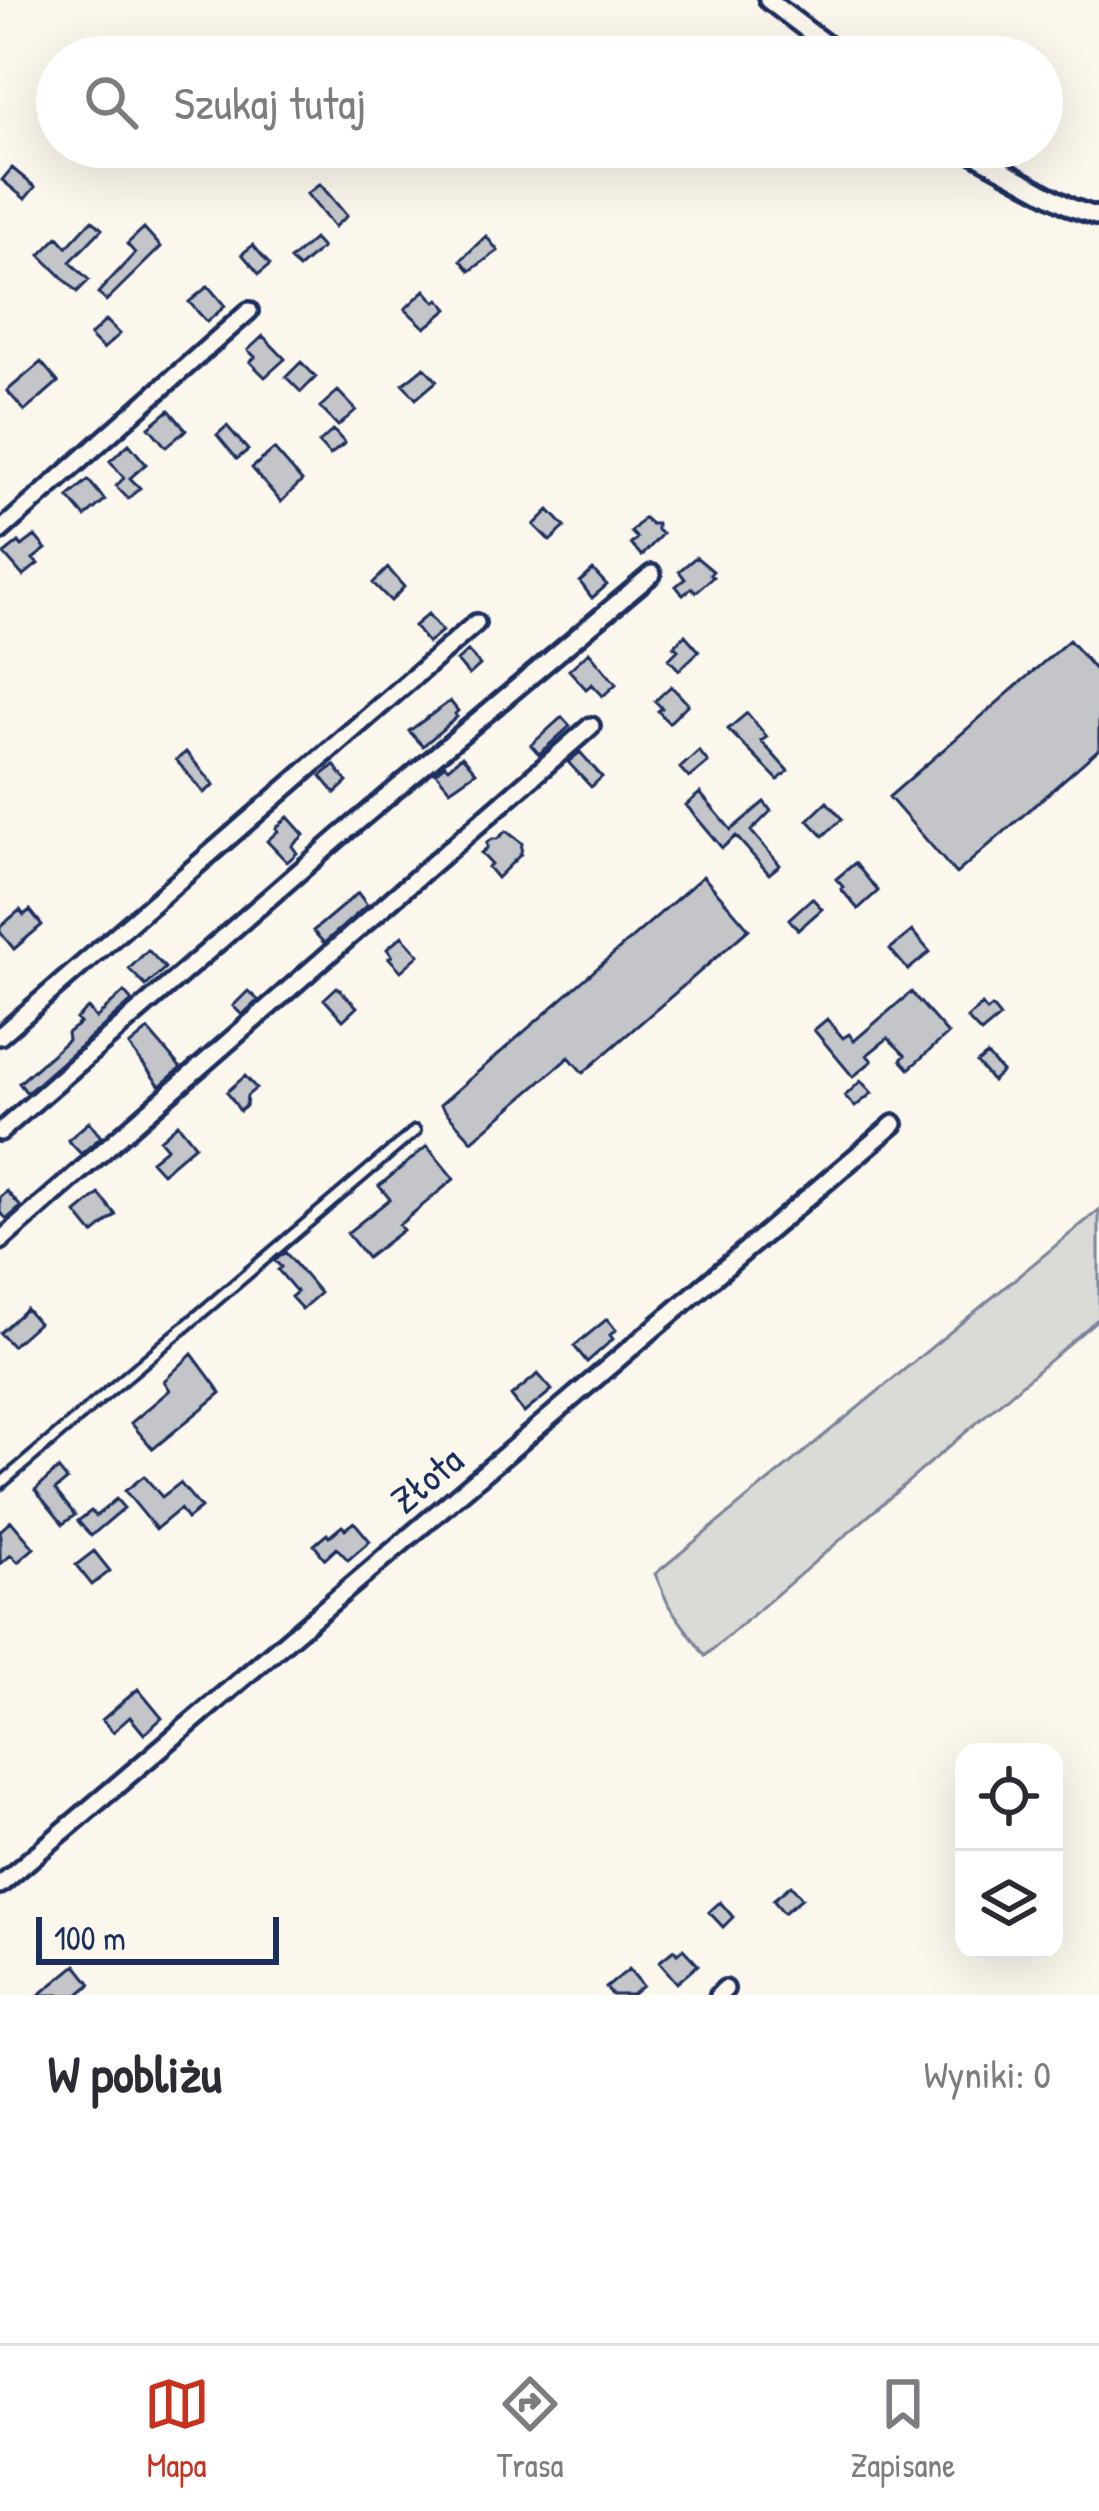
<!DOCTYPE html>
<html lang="pl">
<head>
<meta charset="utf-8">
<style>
	:root { --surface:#fff; --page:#f2f2f3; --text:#2b2b33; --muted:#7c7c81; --line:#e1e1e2; --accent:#c8321e }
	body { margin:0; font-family:"Patrick Hand",sans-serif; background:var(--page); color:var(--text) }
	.controls { position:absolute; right:36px; bottom:36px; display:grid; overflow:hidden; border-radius:24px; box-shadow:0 12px 48px #0002 }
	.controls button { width:108px; height:108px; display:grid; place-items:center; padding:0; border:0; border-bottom:3px solid var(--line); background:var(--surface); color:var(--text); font:60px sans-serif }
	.scale { position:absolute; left:36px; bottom:30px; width:243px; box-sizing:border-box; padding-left:12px; border:6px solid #1b2f5e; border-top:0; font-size:33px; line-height:42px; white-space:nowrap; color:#1b2f5e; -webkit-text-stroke:9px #fbf7ec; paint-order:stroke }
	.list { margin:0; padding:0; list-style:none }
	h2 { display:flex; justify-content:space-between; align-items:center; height:156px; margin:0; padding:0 48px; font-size:51px }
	h2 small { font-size:39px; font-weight:400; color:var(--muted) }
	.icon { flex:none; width:66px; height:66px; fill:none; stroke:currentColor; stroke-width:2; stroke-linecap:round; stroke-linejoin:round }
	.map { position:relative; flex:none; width:1099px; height:1995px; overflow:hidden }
	.search { position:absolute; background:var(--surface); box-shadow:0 12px 48px #0002; left:36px; right:36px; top:36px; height:132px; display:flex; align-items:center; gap:30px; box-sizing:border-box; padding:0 42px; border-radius:66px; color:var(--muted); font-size:45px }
	.sheet { height:348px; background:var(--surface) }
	nav { display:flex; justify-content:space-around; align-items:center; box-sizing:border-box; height:168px; border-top:3px solid var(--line); background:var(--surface); font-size:33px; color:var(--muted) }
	nav a { display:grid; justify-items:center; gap:6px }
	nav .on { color:var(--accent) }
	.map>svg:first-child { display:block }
</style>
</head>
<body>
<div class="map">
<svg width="1099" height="1995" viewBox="0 0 1099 1995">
	<rect width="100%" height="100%" fill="#fbf7ec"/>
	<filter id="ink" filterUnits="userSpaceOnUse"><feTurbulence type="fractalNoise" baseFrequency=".00833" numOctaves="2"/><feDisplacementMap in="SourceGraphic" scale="24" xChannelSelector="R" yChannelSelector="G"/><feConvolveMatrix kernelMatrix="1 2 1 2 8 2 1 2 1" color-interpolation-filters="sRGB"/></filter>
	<g filter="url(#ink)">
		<path fill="#dadad7" stroke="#7a849a" stroke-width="3" d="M1099 1210V1318L705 1656 669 1606 655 1574Z"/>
		<path fill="#c3c5c9" stroke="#1b2f5e" stroke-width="3" d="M12 168 35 187 25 199 2 180Z
			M320 184 347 216 334 227 307 194Z
			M92 220 102 229 70 262 89 280 77 292 40 255 58 237 67 247Z
			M144 228 161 247 106 301 98 293 135 253 127 244Z
			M486 236 498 251 470 271 461 260Z
			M314 239 322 248 299 268 290 260Z
			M253 245 270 265 259 274 242 254Z
			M208 286 225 306 207 322 189 302Z
			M425 290 435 302 439 299 448 309 425 328 405 309Z
			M106 320 120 334 103 349 90 336Z
			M263 336 285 359 265 377 250 362 255 357 248 350Z
			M41 362 58 382 25 411 7 391Z
			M301 362 316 377 301 392 286 377Z
			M424 367 437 381 416 399 403 384Z
			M338 391 356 410 338 426 320 407Z
			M169 410 186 430 166 447 149 427Z
			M227 426 248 450 237 459 217 435Z
			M333 430 345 443 330 455 319 443Z
			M129 444 146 464 130 478 140 488 128 499 116 486 124 478 110 461Z
			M274 449 302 481 281 502 252 468Z
			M88 480 105 500 85 517 68 497Z
			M549 510 565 527 550 541 534 525Z
			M644 518 651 524H657V530L662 534 642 556 631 544 637 538 631 532Z
			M35 536 46 549 33 559 38 564 23 576 4 554 19 542 22 546Z
			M696 557 713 571 710 574 713 577 696 592 692 588 683 595 676 586 685 579 679 571Z
			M388 568 404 587 391 601 373 583Z
			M593 570 607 585 592 598 580 582Z
			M428 614 442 631 428 643 414 626Z
			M685 635 699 651 679 670 669 659 678 650 674 646Z
			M1069 640 1099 674V749L956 874 889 797Z
			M468 651 480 665 469 675 457 661Z
			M589 652 616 684 603 696 592 684 586 689 569 670Z
			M671 686 688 704 669 723 658 711 662 708 655 701Z
			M450 701 458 711 455 714 457 717 423 746 409 731Z
			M747 713 767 737 761 741 788 771 778 780 728 729Z
			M562 717 570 726 539 754 531 745Z
			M699 751 708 762 689 778 680 768Z
			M186 752 214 785 204 793 176 760Z
			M580 752 602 777 591 787 568 762Z
			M462 756 476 772 450 790 436 773 445 765 448 768Z
			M334 765 347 782 335 793 321 776Z
			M700 793 731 830 764 802 771 811 751 831 780 865 769 874 736 836 722 848 686 805Z
			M827 802 842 819 823 836 808 820Z
			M288 817 304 835 292 846 297 853 287 862 267 841 278 831 276 828Z
			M506 831 522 843 521 854 497 878 488 867 491 864 481 853 487 848V842L492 839H497Z
			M855 863 878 891 858 909 841 889 843 887 836 879Z
			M703 876 749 929 583 1073 569 1057 472 1141 440 1105Z
			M358 893 367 905 324 943 313 931Z
			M812 898 822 909 798 930 789 919Z
			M20 910 24 915 30 910 42 925 14 949 0 932V927Z
			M912 931 930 952 908 970 890 949Z
			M402 936 419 955 401 971 389 958 392 956 387 949Z
			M148 950 165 968 146 986 129 969Z
			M337 987 357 1007 343 1020 324 999Z
			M248 991 258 1000 242 1015 233 1006Z
			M124 992 132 1001 27 1093 19 1083 68 1040 67 1033 80 1023 76 1019 88 1008 96 1018Z
			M911 992 948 1034 909 1069 901 1060 905 1055 888 1038 867 1055 872 1061 853 1077 814 1030 827 1019 843 1038 849 1034 854 1041Z
			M982 1005 987 1011 992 1007 1000 1017 981 1033 967 1018Z
			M148 1030 181 1068 160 1086 129 1046Z
			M987 1055 1002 1072 992 1081 977 1063Z
			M245 1076 256 1088 247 1096 246 1106 240 1111 227 1092Z
			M861 1081 872 1093 855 1107 845 1096Z
			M89 1122 101 1137 81 1154 68 1140Z
			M178 1124 195 1145 162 1173 151 1161 167 1148 160 1140Z
			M427 1146 454 1179 399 1225 403 1230 367 1258 347 1233 390 1199 379 1186Z
			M7 1191 21 1207 7 1219 0 1212V1197Z
			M99 1194 116 1215 93 1234 76 1213Z
			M285 1252 320 1293 302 1309 291 1297 297 1292 278 1270 281 1267 275 1261Z
			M26 1309 38 1323 12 1346 0 1333Z
			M607 1319 616 1330 610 1335 613 1339 587 1362 574 1346Z
			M192 1354 221 1393 153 1449 131 1423 170 1390 164 1381Z
			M538 1374 552 1390 524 1413 511 1396Z
			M58 1469 67 1480 55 1490 75 1515 63 1524 35 1490Z
			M144 1476 162 1497 180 1483 201 1508 187 1519 180 1509 156 1529 125 1491Z
			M116 1499 124 1508 91 1536 78 1521 91 1511 96 1516Z
			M11 1521 34 1548 18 1562 11 1555 0 1564V1531Z
			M354 1522 370 1541 348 1560 337 1548 325 1559 314 1545 327 1534 329 1537 342 1526 345 1529Z
			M94 1551 110 1571 92 1585 76 1565Z
			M138 1689 162 1718 144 1734 130 1717 113 1732 102 1720Z
			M791 1885 802 1898 784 1913 773 1900Z
			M720 1902 733 1917 723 1927 709 1912Z
			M683 1949 698 1965 677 1983 659 1962 674 1950 677 1954Z
			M76 1965 91 1984 78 1995H39Z
			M629 1969 643 1986 632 1995H612L606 1988Z"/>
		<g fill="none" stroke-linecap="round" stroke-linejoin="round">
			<defs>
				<path id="service" d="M0 1484 415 1131"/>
				<path id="minor" d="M768 0 843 57
					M961 147 1072 208 1099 217
					M0 531 249 311
					M0 1036 476 623
					M0 1132 338 838 652 574
					M0 1241 591 726
					M0 1885 894 1124
					M719 1995 725 1989"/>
			</defs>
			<use href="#service" stroke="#1b2f5e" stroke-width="16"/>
			<use href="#minor" stroke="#1b2f5e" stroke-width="24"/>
			<use href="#service" stroke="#fbf7ec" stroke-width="8"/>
			<use href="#minor" stroke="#fbf7ec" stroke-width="15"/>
		</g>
	</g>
	<g text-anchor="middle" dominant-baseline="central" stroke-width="9" stroke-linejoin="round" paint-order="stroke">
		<g font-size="39" fill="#1b2f5e" stroke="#fbf7ec">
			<text transform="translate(426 1479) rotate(-40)">Złota</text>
		</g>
	</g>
</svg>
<div class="controls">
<button><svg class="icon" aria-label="locate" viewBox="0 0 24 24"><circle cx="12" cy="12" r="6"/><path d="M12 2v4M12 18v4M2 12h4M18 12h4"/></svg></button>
<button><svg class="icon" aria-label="layers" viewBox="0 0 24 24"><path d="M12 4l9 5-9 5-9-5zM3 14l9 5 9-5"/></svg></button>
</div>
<div class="scale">100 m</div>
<div class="search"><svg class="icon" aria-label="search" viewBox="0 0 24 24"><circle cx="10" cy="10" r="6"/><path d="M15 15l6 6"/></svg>Szukaj tutaj</div>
</div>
<section class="sheet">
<h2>W pobliżu<small>Wyniki: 0</small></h2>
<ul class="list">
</ul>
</section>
<nav>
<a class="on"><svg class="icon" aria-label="map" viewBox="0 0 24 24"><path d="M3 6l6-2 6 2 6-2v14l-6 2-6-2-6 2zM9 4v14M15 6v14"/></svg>Mapa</a>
<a><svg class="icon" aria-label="directions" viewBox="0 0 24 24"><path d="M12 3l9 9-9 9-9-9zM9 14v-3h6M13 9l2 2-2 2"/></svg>Trasa</a>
<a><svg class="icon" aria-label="saved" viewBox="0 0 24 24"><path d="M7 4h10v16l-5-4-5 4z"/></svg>Zapisane</a>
</nav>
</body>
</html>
